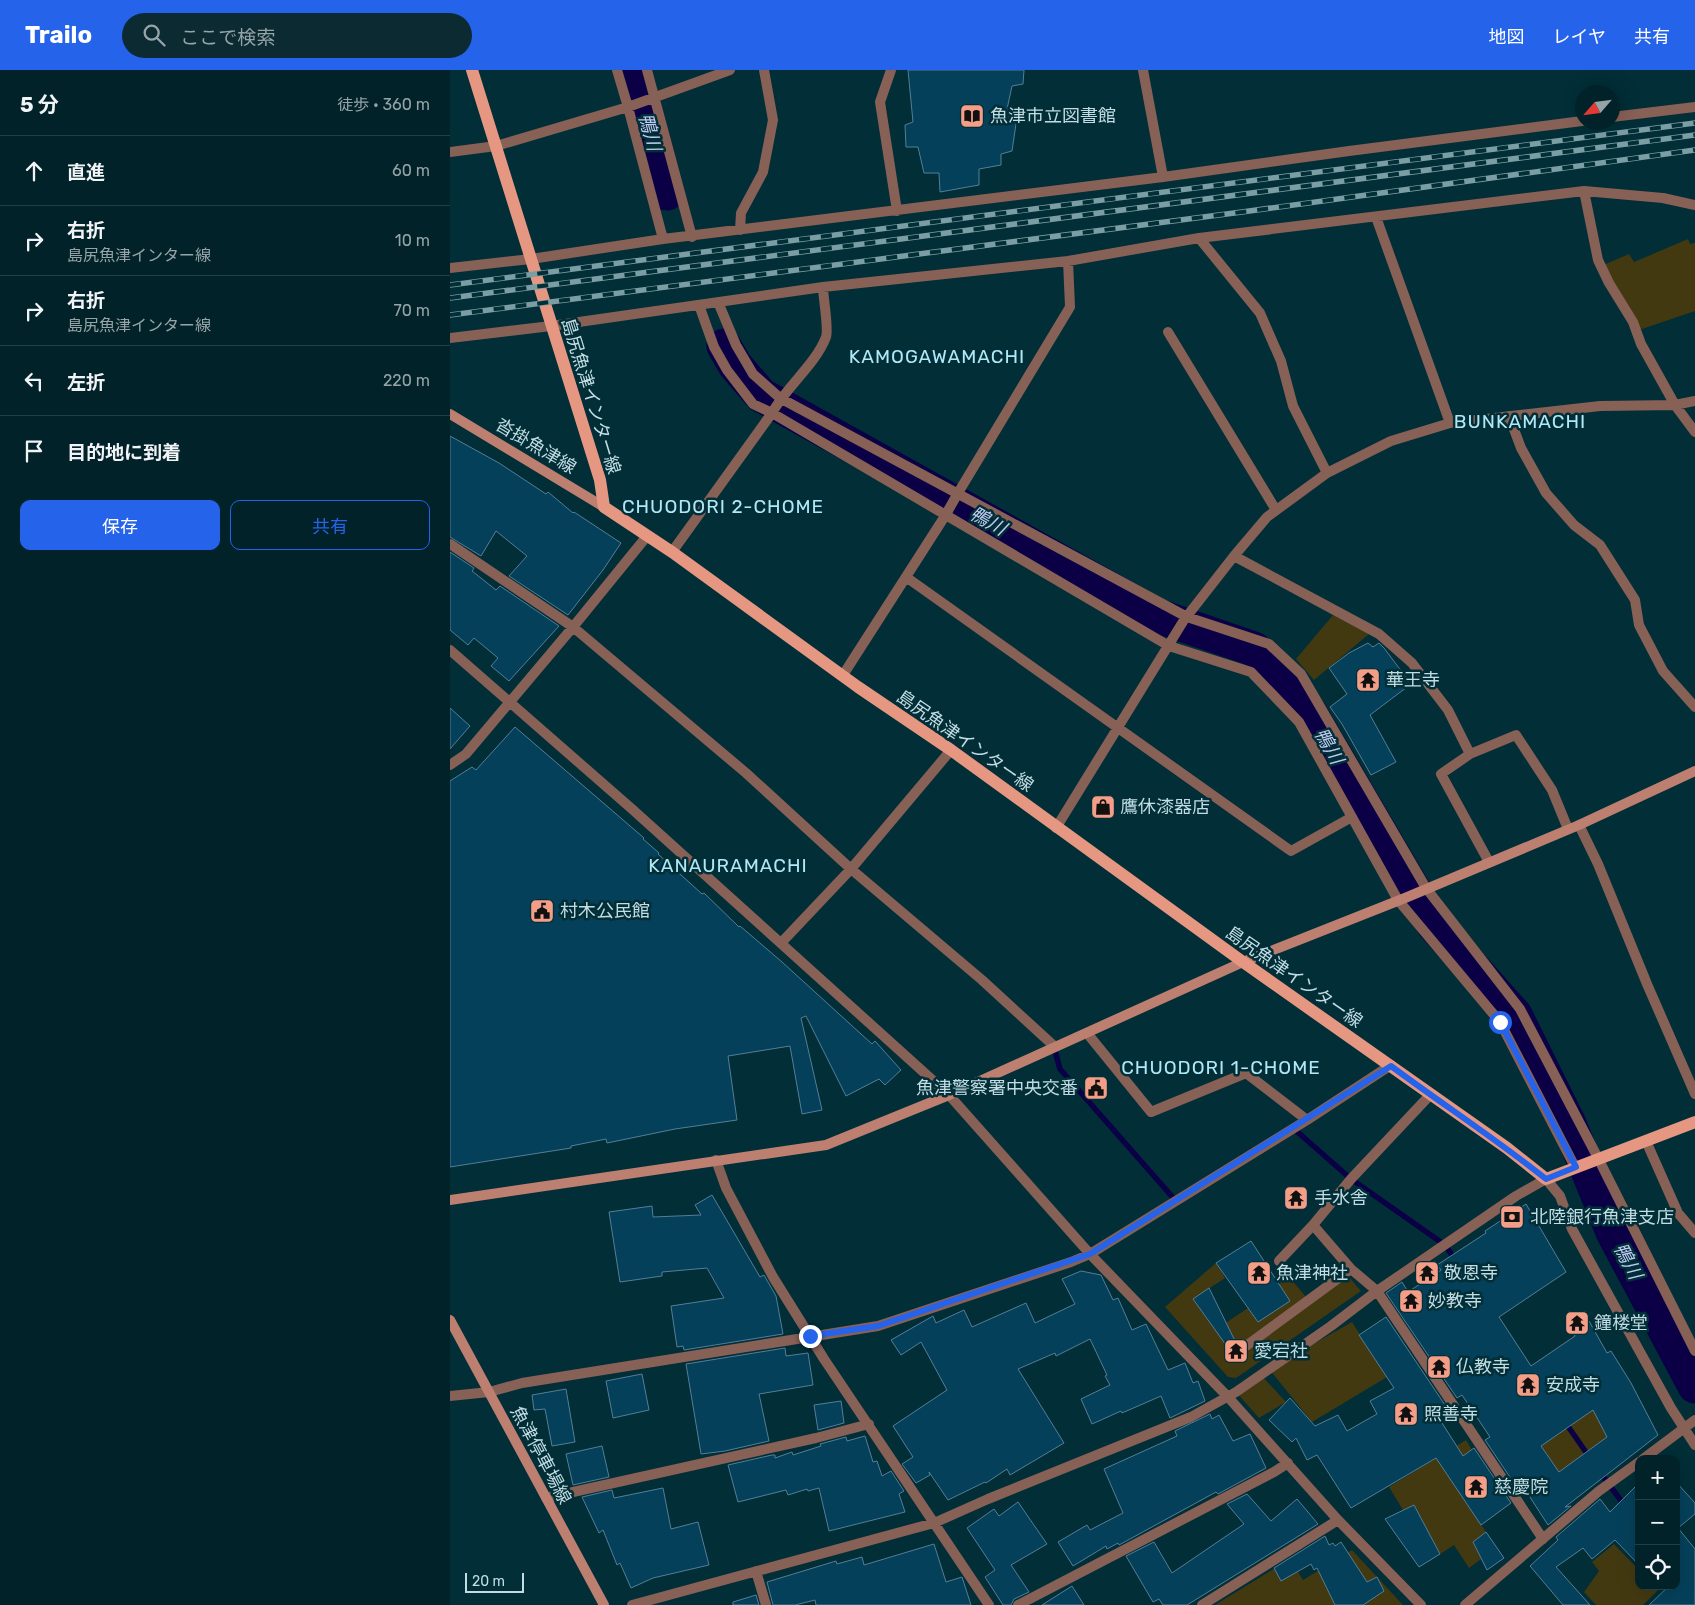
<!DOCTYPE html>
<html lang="ja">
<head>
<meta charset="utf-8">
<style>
	:root { --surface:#012229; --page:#0b2a31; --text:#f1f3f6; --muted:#96a4a8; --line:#233f46; --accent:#2563eb }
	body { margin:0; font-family:Rubik,"Noto Sans JP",sans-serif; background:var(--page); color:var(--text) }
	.controls { position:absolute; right:15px; bottom:15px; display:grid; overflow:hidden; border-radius:10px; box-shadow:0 5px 20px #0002 }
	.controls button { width:45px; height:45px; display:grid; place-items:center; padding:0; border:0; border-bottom:1px solid var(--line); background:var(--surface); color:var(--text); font:25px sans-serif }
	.compass { position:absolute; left:1125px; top:15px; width:45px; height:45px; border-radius:50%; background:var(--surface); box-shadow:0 5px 20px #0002; rotate:242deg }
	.scale { position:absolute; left:15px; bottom:12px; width:59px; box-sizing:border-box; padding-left:5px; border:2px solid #c1dce3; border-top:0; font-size:14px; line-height:18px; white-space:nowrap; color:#c1dce3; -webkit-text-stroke:4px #012e37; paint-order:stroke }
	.stop { position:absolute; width:15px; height:15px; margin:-11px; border:4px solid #2563eb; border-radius:50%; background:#fff }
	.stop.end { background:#2563eb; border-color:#fff; box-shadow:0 1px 5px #0008 }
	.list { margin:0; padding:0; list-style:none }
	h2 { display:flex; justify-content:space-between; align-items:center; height:65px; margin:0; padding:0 20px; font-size:21px }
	h2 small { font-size:16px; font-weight:400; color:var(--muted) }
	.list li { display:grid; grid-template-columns:32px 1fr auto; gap:15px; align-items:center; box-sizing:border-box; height:70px; padding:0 20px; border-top:1px solid var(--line) }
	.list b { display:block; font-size:19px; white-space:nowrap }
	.list p { margin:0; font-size:16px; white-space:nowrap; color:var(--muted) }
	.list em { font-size:16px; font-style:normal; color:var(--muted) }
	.actions { display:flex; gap:10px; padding:15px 20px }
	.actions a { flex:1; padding:11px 0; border:1px solid var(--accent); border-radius:10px; text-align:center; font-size:18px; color:var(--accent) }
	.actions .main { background:var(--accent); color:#fff }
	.icon { flex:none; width:28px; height:28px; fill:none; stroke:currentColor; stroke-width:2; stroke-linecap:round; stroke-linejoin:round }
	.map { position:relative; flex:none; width:1245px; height:1535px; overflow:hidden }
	header { display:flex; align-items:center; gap:30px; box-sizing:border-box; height:70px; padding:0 25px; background:var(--accent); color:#fff }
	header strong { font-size:24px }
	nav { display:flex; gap:28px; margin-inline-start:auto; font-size:18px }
	.search { width:350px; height:45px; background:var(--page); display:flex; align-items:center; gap:12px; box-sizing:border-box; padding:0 18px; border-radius:28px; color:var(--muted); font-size:19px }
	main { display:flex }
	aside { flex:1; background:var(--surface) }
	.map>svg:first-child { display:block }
</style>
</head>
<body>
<header>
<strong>Trailo</strong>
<div class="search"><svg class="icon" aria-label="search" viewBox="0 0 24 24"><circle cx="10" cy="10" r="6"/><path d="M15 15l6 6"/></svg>ここで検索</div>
<nav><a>地図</a><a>レイヤ</a><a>共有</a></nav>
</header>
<main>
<aside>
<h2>5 分<small>徒歩 · 360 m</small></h2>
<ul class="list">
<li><svg class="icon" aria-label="ahead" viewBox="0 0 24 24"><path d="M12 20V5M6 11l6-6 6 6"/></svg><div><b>直進</b></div><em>60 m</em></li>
<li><svg class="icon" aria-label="right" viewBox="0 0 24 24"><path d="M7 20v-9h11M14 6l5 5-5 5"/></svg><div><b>右折</b><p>島尻魚津インター線</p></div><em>10 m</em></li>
<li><svg class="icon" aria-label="right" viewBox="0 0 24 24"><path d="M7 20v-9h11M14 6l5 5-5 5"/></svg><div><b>右折</b><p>島尻魚津インター線</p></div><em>70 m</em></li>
<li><svg class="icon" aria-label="left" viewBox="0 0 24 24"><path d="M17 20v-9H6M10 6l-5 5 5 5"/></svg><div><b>左折</b></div><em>220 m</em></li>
<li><svg class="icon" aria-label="arrive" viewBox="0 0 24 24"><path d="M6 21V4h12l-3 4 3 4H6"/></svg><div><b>目的地に到着</b></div></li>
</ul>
<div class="actions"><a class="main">保存</a><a>共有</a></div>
</aside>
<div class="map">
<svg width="1245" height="1535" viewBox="0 0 1245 1535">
	<rect width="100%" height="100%" fill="#012e37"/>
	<path fill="#433911" d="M1238 169 1240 174 1245 173V241L1186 261 1151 196 1179 184 1184 192Z
		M883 545 919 564 864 610 846 589Z
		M766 1193 775 1208 743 1229 765 1260 798 1238 808 1252 836 1203 856 1227 892 1199 911 1221 786 1308 778 1307 715 1237Z
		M902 1252 937 1307 862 1352 819 1299Z
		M811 1305 836 1332 809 1348 786 1322Z
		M1143 1339 1157 1367 1109 1402 1091 1376Z
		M1016 1370 1022 1380 994 1400 1036 1462 1023 1472 1031 1489 1019 1498 1004 1475 990 1484 964 1435 953 1440 939 1417Z
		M1164 1474 1189 1500V1516H1205L1208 1520 1193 1535H1146L1134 1522 1149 1501 1142 1492Z
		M902 1480 953 1535H765L840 1489 853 1510Z"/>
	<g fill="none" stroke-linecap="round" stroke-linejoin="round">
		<path stroke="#0b0045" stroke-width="5.5" d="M604 977 610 999 726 1131 728 1130
			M842 1059 843 1058 901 1109 995 1175 1006 1191
			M1115 1352 1140 1388
			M1149 1401 1175 1436"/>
		<path stroke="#0b0045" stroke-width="35" d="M184 0 217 123
			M274 276 285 295 311 325 708 546 804 579 831 603 861 645 984 855 1065 945 1119 1054 1163 1162 1245 1316"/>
	</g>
	<path fill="#05405a" stroke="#547e97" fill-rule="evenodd" d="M458 0H574L573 14 562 16 557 39 567 47 562 81 551 84V95L529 99V115L490 122 489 103H474L468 77H456L455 55 463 52Z
		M0 366 49 393 96 424 98 422 123 443 124 442 171 473 153 500 118 545 59 506 77 486 46 461 31 486 0 467Z
		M0 482 24 498 22 501 46 520 50 516 109 556 59 611 41 596 48 588 24 568 18 575 0 560Z
		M918 573 923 577 929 573 934 578 961 614 920 645 946 692 921 705 892 654 880 637 897 624 879 598 899 583Z
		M0 638 20 656 0 679Z
		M65 657 194 768 193 769 209 783 208 784 252 824 254 823 289 857 290 856 332 892 422 974 425 971 451 1000 435 1015 429 1009 396 1026 356 946 351 948 372 1040 352 1044 340 976 278 986 287 1050 225 1059 157 1073 156 1069 121 1076V1078L0 1097V711L22 697 26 700Z
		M262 1125 310 1207 314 1205 326 1226 333 1264 234 1280 233 1276 227 1277 221 1236 274 1228 257 1198 212 1202V1206L170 1212 159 1142 202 1136 203 1147 251 1145 245 1135Z
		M1076 1134 1116 1202 1049 1247 1081 1296 1125 1266 1122 1261 1139 1251 1157 1283 1161 1281 1181 1313 1208 1365 1115 1437 1121 1436 1098 1455 1076 1421 1072 1425 1035 1370 1040 1367 1012 1325 1007 1328 936 1223 952 1212 958 1222 991 1200 987 1195 1036 1163 1035 1161ZM1143 1340 1157 1367 1109 1402 1091 1376Z
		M801 1171 840 1231 808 1252 766 1193Z
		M631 1201 651 1205 663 1230 668 1228 682 1260 696 1254 718 1300 735 1293 743 1313 748 1311 755 1331 720 1348 711 1326 672 1343 671 1341 642 1354 631 1329 660 1315 655 1306 657 1305 640 1269 606 1286 605 1283 568 1299 614 1373 560 1405 557 1399 536 1413 535 1412 498 1430 479 1402 480 1405 466 1413 452 1394 463 1387 443 1356 497 1320 471 1272 451 1285 441 1270 483 1246 486 1253 514 1240 522 1257 576 1233 585 1253 625 1234 612 1209Z
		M759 1218 788 1277 781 1282 743 1229Z
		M936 1247 995 1335 985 1342 1013 1386 1024 1378 1061 1433 1031 1455 986 1388 901 1438 867 1385 857 1390 846 1368 842 1372 819 1350 840 1328 865 1356 888 1345 897 1361 927 1344 920 1331 944 1318 909 1265Z
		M335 1278 336 1286 358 1283 363 1315 309 1324 319 1371 275 1381 251 1384 236 1294Z
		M192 1304 199 1340 163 1348 156 1311Z
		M116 1319 125 1372 102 1376 95 1339 84 1340 82 1325Z
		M391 1331 394 1353 368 1360 364 1335Z
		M760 1344 762 1349 769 1345 783 1371 800 1364 816 1398 768 1424 766 1422 669 1475 668 1473 657 1479 656 1476 623 1496 608 1472 637 1455 640 1460 673 1443 654 1399 727 1366 725 1361Z
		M415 1366 423 1392 427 1391 432 1406 441 1401 454 1421 449 1424 455 1442 379 1461 369 1418 358 1421 357 1419 338 1425 336 1420 288 1432 278 1395 322 1385H325V1388L342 1382 343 1385 371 1376 370 1374 396 1367 397 1371Z
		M152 1376 159 1407 123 1415 116 1384Z
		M1226 1412 1245 1433V1444L1228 1458 1245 1479V1535H1199L1219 1516H1226Z
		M1189 1413V1495L1165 1470 1142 1489 1133 1478 1106 1497 1140 1535H1113L1080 1496 1108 1470 1106 1467 1150 1429 1160 1442Z
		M213 1418 221 1459 248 1452 259 1495 203 1508 181 1518 170 1493 167 1495 153 1460 149 1463 132 1427 162 1420 164 1428Z
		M797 1424 821 1451 847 1429 868 1454 737 1535H713L709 1529 703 1532 676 1486 704 1472 722 1503 794 1454 777 1434Z
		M568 1432 597 1474 561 1495 579 1522 564 1529 561 1535H553L535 1507 545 1500 517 1458 544 1439 549 1446Z
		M964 1435 990 1484 969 1497 935 1449Z
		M1036 1462 1054 1488 1037 1500 1023 1472Z
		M875 1466 879 1475 883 1473 885 1476 891 1472 917 1512 927 1507 934 1521 913 1535H885L867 1498 864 1500 861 1494 831 1511 824 1498Z
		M484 1474 496 1512 512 1507 521 1535H366L365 1530 345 1535H323L317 1512 386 1491 387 1494 412 1487 414 1495Z
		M622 1516 634 1535H592Z
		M306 1525 309 1535H283V1532Z"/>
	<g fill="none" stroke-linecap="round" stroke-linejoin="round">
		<path stroke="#876056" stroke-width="10" d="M863 1155 901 1199 927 1221
			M829 1191 863 1155 901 1109 980 1025
			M796 1276 901 1199"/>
		<path stroke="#876056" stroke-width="10" d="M167 0 178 37 213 169
			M197 0 242 167
			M441 0 430 32 447 141
			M693 0 713 107
			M1162 47 1245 37
			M0 82 46 76 178 37 280 0
			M1134 121 1148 190 1159 213 1183 252 1191 274 1225 335 1245 362
			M926 147 1000 353
			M290 160 291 143 313 102 323 50 314 0
			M749 168 810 243 831 291 843 336 877 403
			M0 198 81 189 213 169 713 107 899 81 1132 51
			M268 232 286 275 303 304 330 328 737 547 819 574 851 604 976 818 1070 939 1148 1088 1245 1281
			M249 235 264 277 277 300 303 334 322 343 719 576 801 602 849 652 948 830 1050 952 1125 1097
			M718 262 826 440
			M0 268 101 256 373 217 618 191 749 168 1134 121 1213 128 1245 135
			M1059 346 1071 378 1096 423 1124 455 1150 475 1185 530 1189 555 1213 601 1245 637
			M508 423 620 237 618 191
			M0 474 123 557 296 703 401 799 532 910 604 976
			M222 482 322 343C336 317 366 294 376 267 379 259 373 227 373 217
			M784 486 929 564 962 593 998 640 1020 684 1066 665 1102 720 1118 759
			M456 507 841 781 902 747
			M0 580 182 739 499 1025 640 1184 778 1327 888 1450 971 1535
			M393 605 495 446
			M1020 684 991 704 1039 792
			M0 695 16 684 123 557 197 466
			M1129 755 1148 794 1197 914 1245 1024
			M606 758 734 550 784 486 817 447 877 403 941 371 1000 353 1150 336 1225 335 1245 331
			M331 873 401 799 501 680
			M637 963 701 1042 796 1003 857 1050
			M1196 1071 1228 1143 1245 1163
			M266 1090 276 1118 323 1207 374 1289 539 1535
			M927 1221 1093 1469
			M0 1326 39 1322 72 1313 428 1256 621 1192 640 1184 857 1050 941 995
			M1193 1389 1245 1350
			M96 1428 366 1368 419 1354
			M306 1501 316 1535
			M182 1535 484 1453 538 1429 741 1347 786 1322 881 1256 927 1221 1066 1126 1096 1109 1110 1126 1122 1159 1221 1338 1245 1375
			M568 1535 824 1402 838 1393
			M752 1535 888 1450
			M1015 1535 1149 1421 1189 1392"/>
		<path stroke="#bd7f6f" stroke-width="10" d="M0 344 154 437
			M0 1130 376 1075 499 1025 793 892 955 828 1129 755 1245 701
			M0 1250 154 1535"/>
		<path stroke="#e69782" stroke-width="12" d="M22 0 150 410 154 437 222 482 408 617 501 680 793 892 1057 1078 1096 1109 1245 1052"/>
		<defs>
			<path id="rail" d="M0 215 1245 53
				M0 228 1245 65
				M0 245 792 142 1245 80"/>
		</defs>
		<use href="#rail" stroke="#7b9da4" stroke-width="5.5"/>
		<use href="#rail" stroke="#012e37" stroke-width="4" stroke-dasharray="11" stroke-linecap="butt"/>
		<path stroke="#876056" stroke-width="10" d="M495 446 508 423"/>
	</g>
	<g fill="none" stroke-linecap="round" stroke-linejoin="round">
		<path stroke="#2563eb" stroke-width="6" d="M360 1266 428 1256 640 1184 941 996C992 1034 1046 1069 1096 1109L1126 1097 1050 952"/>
	</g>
	<defs>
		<symbol id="library-square" viewBox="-11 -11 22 22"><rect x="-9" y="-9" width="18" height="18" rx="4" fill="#f49e88" stroke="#012e37"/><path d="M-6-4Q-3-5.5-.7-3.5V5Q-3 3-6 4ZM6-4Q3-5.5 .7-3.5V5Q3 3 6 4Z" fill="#111"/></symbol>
		<symbol id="temple-square" viewBox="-11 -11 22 22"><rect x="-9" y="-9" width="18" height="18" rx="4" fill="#f49e88" stroke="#012e37"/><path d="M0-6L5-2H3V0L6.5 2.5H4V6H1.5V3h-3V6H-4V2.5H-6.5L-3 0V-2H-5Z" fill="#111"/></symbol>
		<symbol id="shop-square" viewBox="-11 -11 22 22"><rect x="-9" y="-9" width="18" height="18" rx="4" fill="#f49e88" stroke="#012e37"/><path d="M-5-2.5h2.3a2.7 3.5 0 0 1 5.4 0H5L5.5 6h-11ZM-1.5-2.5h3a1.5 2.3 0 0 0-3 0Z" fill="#111"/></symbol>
		<symbol id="civic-square" viewBox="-11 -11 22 22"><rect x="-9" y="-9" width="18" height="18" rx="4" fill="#f49e88" stroke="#012e37"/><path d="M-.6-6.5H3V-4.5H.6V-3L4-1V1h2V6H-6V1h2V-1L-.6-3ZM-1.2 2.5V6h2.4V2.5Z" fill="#111"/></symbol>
		<symbol id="bank-square" viewBox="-11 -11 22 22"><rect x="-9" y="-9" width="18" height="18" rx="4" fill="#f49e88" stroke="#012e37"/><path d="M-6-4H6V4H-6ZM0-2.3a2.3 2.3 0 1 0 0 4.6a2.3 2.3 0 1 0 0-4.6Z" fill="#111"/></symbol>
	</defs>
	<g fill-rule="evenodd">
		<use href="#library-square" x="508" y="32" width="28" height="28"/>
		<use href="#temple-square" x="904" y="596" width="28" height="28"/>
		<use href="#shop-square" x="639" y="723" width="28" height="28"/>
		<use href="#civic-square" x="78" y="827" width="28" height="28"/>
		<use href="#civic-square" x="632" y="1004" width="28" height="28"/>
		<use href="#temple-square" x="832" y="1114" width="28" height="28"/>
		<use href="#bank-square" x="1048" y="1133" width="28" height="28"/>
		<use href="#temple-square" x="795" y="1189" width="28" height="28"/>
		<use href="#temple-square" x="963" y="1189" width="28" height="28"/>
		<use href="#temple-square" x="947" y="1217" width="28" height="28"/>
		<use href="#temple-square" x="1113" y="1239" width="28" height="28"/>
		<use href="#temple-square" x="772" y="1267" width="28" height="28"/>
		<use href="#temple-square" x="975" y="1283" width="28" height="28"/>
		<use href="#temple-square" x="1064" y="1301" width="28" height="28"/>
		<use href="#temple-square" x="942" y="1330" width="28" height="28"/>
		<use href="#temple-square" x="1012" y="1403" width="28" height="28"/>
	</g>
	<g text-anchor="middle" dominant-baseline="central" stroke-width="5" stroke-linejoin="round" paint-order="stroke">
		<g font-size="18" fill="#c1dce3" stroke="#012e37" text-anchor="start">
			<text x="540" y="46">魚津市立図書館</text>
			<text x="936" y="610">華王寺</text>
			<text x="670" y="737">鷹休漆器店</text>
			<text x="110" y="841">村木公民館</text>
			<text x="628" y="1018" text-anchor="end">魚津警察署中央交番</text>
			<text x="864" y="1128">手水舎</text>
			<text x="1080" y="1147">北陸銀行魚津支店</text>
			<text x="826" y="1203">魚津神社</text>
			<text x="994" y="1203">敬恩寺</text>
			<text x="978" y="1231">妙教寺</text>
			<text x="1144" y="1253">鐘楼堂</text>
			<text x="804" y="1281">愛宕社</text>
			<text x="1006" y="1297">仏教寺</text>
			<text x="1096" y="1315">安成寺</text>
			<text x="974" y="1344">照善寺</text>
			<text x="1044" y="1417">慈慶院</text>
		</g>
		<g font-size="18" fill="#c1dce3" stroke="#012e37">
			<text transform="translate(141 326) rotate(73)">島尻魚津インター線</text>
			<text transform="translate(86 376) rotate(31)">沓掛魚津線</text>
			<text transform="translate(515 671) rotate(35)">島尻魚津インター線</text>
			<text transform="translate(844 907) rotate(35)">島尻魚津インター線</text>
			<text transform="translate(91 1385) rotate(62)">魚津停車場線</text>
		</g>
		<g font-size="19" font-style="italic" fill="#c1caf4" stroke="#012e37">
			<text transform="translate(200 62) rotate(75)">鴨川</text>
			<text transform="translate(538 451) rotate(29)">鴨川</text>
			<text transform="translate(879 676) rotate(60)">鴨川</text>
			<text transform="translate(1178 1191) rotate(62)">鴨川</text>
		</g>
		<g font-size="19" letter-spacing="1" fill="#b0e8f6" stroke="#012e37">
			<text x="487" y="286">KAMOGAWAMACHI</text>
			<text x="1070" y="351">BUNKAMACHI</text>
			<text x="273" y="436">CHUODORI 2-CHOME</text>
			<text x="278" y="795">KANAURAMACHI</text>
			<text x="771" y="997">CHUODORI 1-CHOME</text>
		</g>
	</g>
</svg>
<div class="controls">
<button>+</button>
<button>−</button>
<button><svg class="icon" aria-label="locate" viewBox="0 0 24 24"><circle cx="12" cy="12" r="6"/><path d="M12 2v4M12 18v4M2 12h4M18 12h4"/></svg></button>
</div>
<svg class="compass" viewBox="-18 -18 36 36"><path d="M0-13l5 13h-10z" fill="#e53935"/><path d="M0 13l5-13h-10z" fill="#96a4a8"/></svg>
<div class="scale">20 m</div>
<div class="stop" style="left:1050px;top:952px"></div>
<div class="stop end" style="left:360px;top:1266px"></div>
</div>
</main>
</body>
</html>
